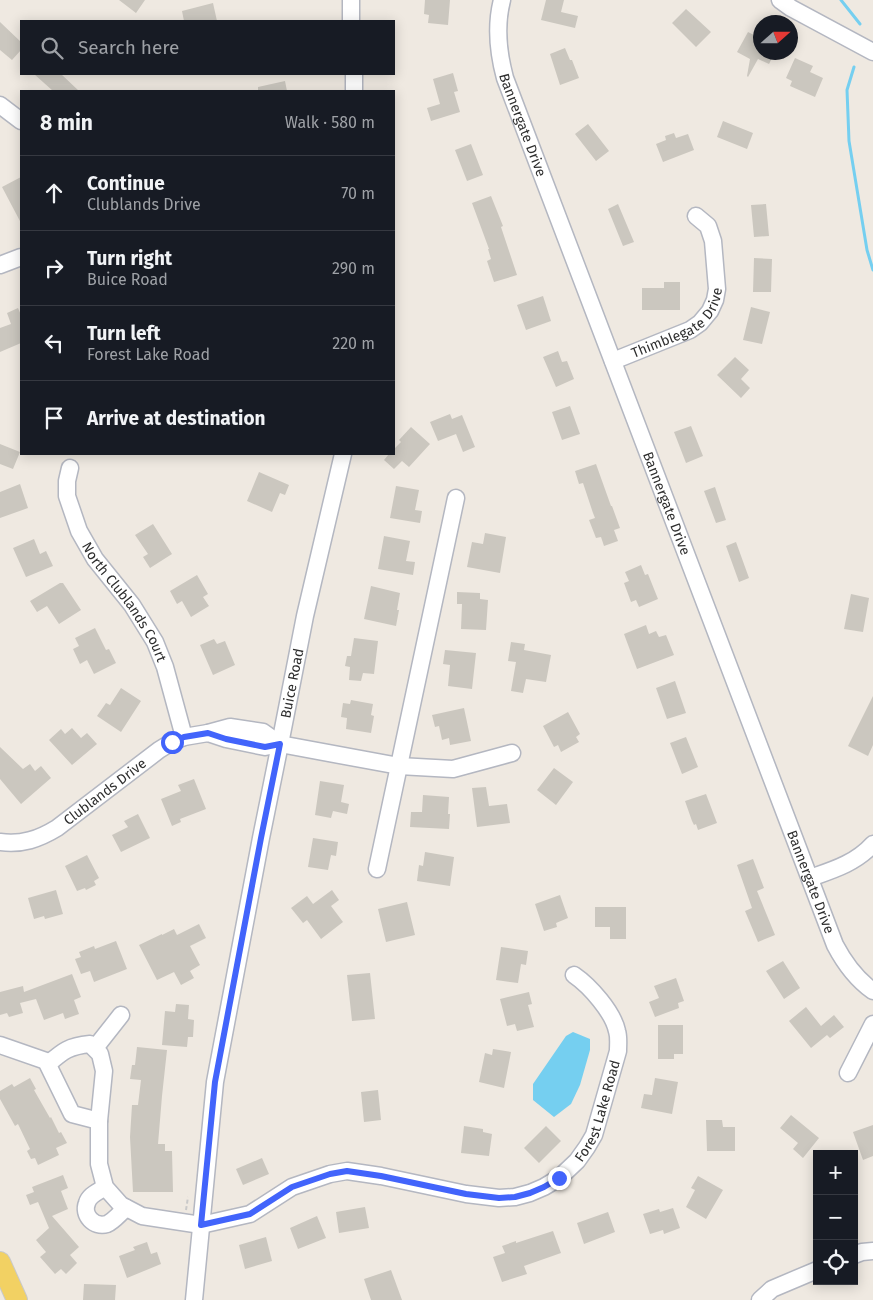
<!DOCTYPE html>
<html lang="en">
<head>
<meta charset="utf-8">
<style>
	:root { --surface:#171b24; --page:#20242c; --text:#f1f3f6; --muted:#9ea1a6; --line:#363941 }
	body { margin:0; font-family:"Fira Sans",sans-serif; background:var(--page); color:var(--text) }
	.controls { position:absolute; right:15px; bottom:15px; display:grid; overflow:hidden; border-radius:0px; box-shadow:0 2px 12px #0003 }
	.controls button { width:45px; height:45px; display:grid; place-items:center; padding:0; border:0; border-bottom:1px solid var(--line); background:var(--surface); color:var(--text); font:25px sans-serif }
	.compass { position:absolute; left:753px; top:15px; width:45px; height:45px; border-radius:50%; background:var(--surface); box-shadow:0 2px 12px #0003; rotate:69deg }
	.stop { position:absolute; width:15px; height:15px; margin:-11px; border:4px solid #4264fb; border-radius:50%; background:#fff }
	.stop.end { background:#4264fb; border-color:#fff; box-shadow:0 1px 5px #0008 }
	.list { margin:0; padding:0; list-style:none }
	h2 { display:flex; justify-content:space-between; align-items:center; height:65px; margin:0; padding:0 20px; font-size:21px }
	h2 small { font-size:16px; font-weight:400; color:var(--muted) }
	.list li { display:grid; grid-template-columns:32px 1fr auto; gap:15px; align-items:center; box-sizing:border-box; height:75px; padding:0 20px; border-top:1px solid var(--line) }
	.list b { display:block; font-size:19px; white-space:nowrap }
	.list p { margin:0; font-size:16px; white-space:nowrap; color:var(--muted) }
	.list em { font-size:16px; font-style:normal; color:var(--muted) }
	.icon { flex:none; width:28px; height:28px; fill:none; stroke:currentColor; stroke-width:2; stroke-linecap:round; stroke-linejoin:round }
	.map { position:relative; flex:none; width:873px; height:1300px; overflow:hidden }
	.search { position:absolute; background:var(--surface); box-shadow:0 2px 12px #0003; left:20px; top:20px; width:375px; height:55px; display:flex; align-items:center; gap:12px; box-sizing:border-box; padding:0 18px; border-radius:0px; color:var(--muted); font-size:19px }
	.panel { position:absolute; background:var(--surface); box-shadow:0 2px 12px #0003; left:20px; top:90px; width:375px; height:365px; border-radius:0px }
	.map>svg:first-child { display:block }
</style>
</head>
<body>
<div class="map">
<svg width="873" height="1300" viewBox="0 0 873 1300">
	<rect width="100%" height="100%" fill="#efe9e1"/>
	<path fill="#75cff0" d="M573 1032 590 1039V1050L580 1085 571 1104 554 1117 533 1100V1084L566 1036Z"/>
	<g fill="none" stroke-linecap="round" stroke-linejoin="round">
		<path stroke="#75cff0" stroke-width="3" d="M841 0 860 24
			M854 67 847 90 849 141 867 250 873 270"/>
	</g>
	<path fill="#cbc7bf" d="M119 0H145L136 13Z
		M425 0H450L448 25 428 23 429 15 424 14Z
		M546 0H564L561 12 578 16 575 28 541 20Z
		M213 3 217 21H184L182 11Z
		M686 9 711 32 696 47 672 23Z
		M0 22 21 42V50L12 60 0 50Z
		M748 32 760 38V52H775L769 64 758 59 748 77 747 76 750 59 737 52Z
		M565 48 570 60H572L579 78 560 85 550 54Z
		M795 58 813 66 810 72 823 78 815 97 790 86 792 81 786 78Z
		M453 73 458 91 454 92 460 112 431 121 427 108 440 104 433 79Z
		M34 74H61L79 91H53Z
		M285 81 287 91H258V87Z
		M723 121 753 133 747 149 717 137Z
		M588 124 609 151 596 161 575 134Z
		M674 133 676 138 688 134 694 150 663 162 656 144 666 140 665 136Z
		M471 144 483 175 467 181 455 150Z
		M21 177V223L2 187Z
		M491 196 503 226 501 227 517 275 494 282 487 261 491 259 488 249H489L472 203Z
		M618 204 634 242 623 246 608 209Z
		M766 204 769 236 754 237 751 205Z
		M754 258 772 259 771 292H753Z
		M664 282H680V310H642V288H664Z
		M543 296 551 321 526 330 517 305Z
		M751 307 770 312 762 344 743 340Z
		M18 308 21 315V343L0 352V328L11 324 7 313Z
		M558 351 562 362 567 361 574 379 556 387 543 357Z
		M735 357 749 370 741 379 750 388 741 398 717 375Z
		M570 406 580 434 562 440 552 412Z
		M450 414 452 419 462 415 475 447 463 452 456 434 438 441 430 422Z
		M691 426 703 456 686 463 674 432Z
		M411 427 430 444 409 467 402 461 394 469 384 460 389 454H394V449L401 442 399 440Z
		M0 444 20 452 13 469 0 464Z
		M596 464 611 506H612L620 528 614 530 618 541 604 546 601 537 596 538 589 520 595 518 593 513 583 483 579 484 575 471Z
		M259 472 289 485 285 495 280 493 272 512 247 501Z
		M20 484 28 508 0 518V492Z
		M396 486 419 490 415 510 422 511 420 523 390 518Z
		M715 487 726 520 716 523 704 491Z
		M153 524 172 554 150 568 143 557 148 554 135 535Z
		M485 533 506 537 500 573 467 567 472 542 483 544Z
		M384 536 410 541 406 561 415 562 413 575 378 569Z
		M34 539 40 554 46 551 53 566 26 577 13 548Z
		M736 542 749 578 739 582 726 546Z
		M641 565 645 575 648 574 658 599 639 607 636 600 631 602 624 583 629 581 625 572Z
		M197 575 208 594 203 597 209 606 191 617 182 601 177 604 170 591Z
		M60 583H63L81 610 59 624 47 606 37 612 30 601Z
		M371 586 400 593 397 610H399L396 626 364 619Z
		M457 592 480 593V599L488 600 486 630 461 629 462 604H457Z
		M851 594 869 598 863 632 844 629Z
		M646 625 649 634 656 631 659 637 666 635 674 655 637 669 624 634Z
		M95 628 106 650 109 649 116 663 94 674 87 660 80 664 73 649 79 646 75 638Z
		M354 638 378 641 374 674 363 673 361 681 349 680 350 667 345 666 347 656H351Z
		M214 639 217 644 225 641 235 665 213 675 200 645Z
		M511 642 525 644 524 650 551 655 546 682 526 679 523 693 511 691 516 662 508 661Z
		M445 650 476 653 472 689 448 686 450 665 443 664Z
		M675 681 686 713 667 719 656 688Z
		M121 688 141 701 121 732 97 716 106 703 110 705Z
		M873 696V745L868 756 848 746Z
		M351 700 373 704 371 715 374 716 371 733 346 729 347 718 341 717 343 703 350 704Z
		M464 708 471 741 450 745 449 738 442 740 439 726 435 727 432 715Z
		M568 712 580 734 576 737 579 742 561 752 558 745 554 747 543 726Z
		M72 728 81 738 87 733 97 744 72 765 49 740 61 729 65 734Z
		M686 737 698 767 682 774 670 743Z
		M0 747 23 769 30 764 35 771 41 766 51 778 21 804 0 779Z
		M554 768 573 782 556 805 537 790Z
		M194 779 206 809 180 819 181 822 172 826 161 799 181 791 178 785Z
		M320 781 344 785 341 802 349 804 347 814 333 811 331 818 315 815Z
		M486 787 489 806 507 804 510 823 477 827 472 788Z
		M706 794 717 823 698 830 696 824 694 825 692 821 685 801Z
		M423 795 449 797 448 814H450L449 829 410 827 411 812H422Z
		M138 814 150 838 121 852 112 835 128 827 124 821Z
		M313 838 338 842 336 856 331 855 328 870 308 867Z
		M425 852 454 857 450 886 417 881 419 865 423 866Z
		M87 855 99 878 94 881 96 885 86 890 85 888 77 891 65 866Z
		M753 859 764 888 757 891 775 935 758 942 745 911 752 908 737 865Z
		M56 890 63 914 45 919 44 916 34 919 28 898Z
		M332 890 339 900 331 906 343 922 321 939 307 920 303 923 291 908 307 896 313 904Z
		M560 895 568 918 556 923 557 927 544 931 535 904Z
		M407 902 415 935 386 942 378 909Z
		M595 907H626V939H610V927H595Z
		M199 924 206 938 190 946 200 965 190 971 194 978 181 985 174 972 157 980 139 945 162 934V935L174 929 177 935Z
		M116 941 127 969 94 982 90 971 81 974 75 959 81 957 79 952 94 946 95 949Z
		M501 947 528 951 526 965 521 964 518 983 496 980Z
		M783 961 800 988 784 999 766 971Z
		M370 973 375 1019 352 1021 347 975Z
		M72 974 81 997 74 1000 79 1014 65 1019 63 1013 44 1020 36 999 20 1003 23 1013 9 1017 7 1013 0 1015V992L23 986 24 992Z
		M676 978 684 1001 678 1003 679 1008 655 1017 649 1002 659 998 654 986Z
		M529 992 532 1004 528 1005 534 1027 517 1031 515 1024 507 1026 500 999Z
		M176 1004 189 1005 188 1019 194 1020 193 1037H188L187 1047 162 1045 165 1011 175 1012Z
		M806 1007 821 1026 834 1015 844 1027 830 1038 827 1035 811 1048 789 1021Z
		M658 1025H683V1054H674V1059H658Z
		M137 1047 167 1050 162 1096 158 1144H165V1151H172L173 1192H133L130 1137 132 1105H138L141 1080 130 1079 132 1065H135Z
		M493 1049 511 1052 504 1088 479 1082 485 1053 492 1055Z
		M30 1078 36 1089 34 1090 50 1118 51 1117 59 1133 61 1132 67 1143 56 1148 59 1155 38 1165 35 1158 31 1159 27 1151 30 1149 18 1124 15 1126 0 1099V1091L12 1084 14 1087Z
		M655 1078 678 1082 672 1114 641 1108 644 1094 652 1095Z
		M378 1090 381 1120 364 1122 361 1092Z
		M791 1115 819 1138 803 1158 793 1149 798 1143 780 1128Z
		M706 1120H722L723 1127H735V1151H707Z
		M873 1125V1156L863 1160 853 1132Z
		M464 1126 483 1129V1132L492 1134 489 1156 461 1153Z
		M546 1126 561 1141 539 1163 524 1148Z
		M262 1158 269 1174 243 1185 236 1169Z
		M63 1175 68 1188 61 1191 68 1209 52 1216 79 1247 70 1255 77 1263 66 1274 61 1269 55 1274 40 1257 46 1252 36 1240 49 1228 38 1202 30 1205 26 1195 34 1192 32 1187Z
		M698 1176 723 1190 706 1219 686 1207 695 1190 691 1188Z
		M365 1207 369 1228 339 1233 336 1212Z
		M673 1208 680 1228 664 1234 663 1230 650 1234 643 1214 659 1209 660 1212Z
		M608 1212 615 1232 584 1244 577 1223Z
		M317 1216 326 1238 298 1249 290 1228Z
		M553 1231 561 1253 524 1266 527 1274 502 1282 493 1257 505 1253 502 1246 516 1241V1243Z
		M266 1237 272 1261 245 1269 239 1245Z
		M147 1242 151 1254 157 1252 161 1264 127 1278 119 1256 135 1250 133 1247Z
		M391 1270 402 1300H371L364 1279Z
		M84 1284 116 1285 115 1300H83Z"/>
	<g fill="none" stroke-linecap="round" stroke-linejoin="round">
		<defs>
			<g id="minor">
				<path d="M351 0V21"/>
				<path id="s1" d="M502 0C495 27 498 52 505 78L835 945C845 964 856 979 873 991"/>
				<path d="M780 0 791 8 873 52"/>
				<path d="M354 74V91"/>
				<path d="M0 105 21 121"/>
				<path d="M0 265 21 257"/>
				<path id="s2" d="M613 361 690 330 700 323 710 311 715 300 717 289 713 241 708 226 696 216"/>
				<path id="s3" d="M70 468 67 481V496L79 531 95 559 132 605 155 642 165 667 184 737"/>
				<path d="M208 733 230 727 263 732 280 744"/>
				<path id="s4" d="M0 842C22 845 39 839 57 828L159 750 172 742 184 737 208 733 226 739 265 747 280 744 399 766 453 769 512 753"/>
				<path d="M377 869 456 498"/>
				<path d="M810 878C833 870 856 863 873 844"/>
				<path id="s5" d="M0 1045 46 1061 72 1114 99 1121V1164L105 1187 121 1205 142 1216 201 1225 250 1214 292 1187 330 1174 347 1171 381 1176 466 1194 499 1198 515 1197 530 1193 544 1187 559 1178 577 1161 587 1147 594 1135 618 1051C618 1044 619 1037 617 1031 613 1012 590 986 574 975"/>
				<path d="M95 1048 121 1015"/>
				<path d="M48 1064C63 1051 69 1046 90 1044L100 1054 104 1071 99 1121"/>
				<path d="M848 1073 873 1024"/>
				<path d="M105 1187C98 1192 89 1195 87 1203 82 1215 94 1228 107 1224 114 1221 120 1213 126 1208"/>
				<path d="M854 1255 862 1252 873 1251"/>
				<path id="s6" d="M194 1300 215 1082 261 838 280 744 305 616 343 454"/>
				<path d="M760 1300 772 1289 817 1270"/>
			</g>
			<path id="major" d="M0 1262 17 1300"/>
		</defs>
		<use href="#minor" stroke="#b4b7c1" stroke-width="19"/>
		<use href="#major" stroke="#c9c9c9" stroke-width="22"/>
		<path stroke="#c9c9c9" stroke-width="2" stroke-dasharray="4 2.5" stroke-linecap="butt" d="M186 1210 188 1197"/>
		<use href="#minor" stroke="#fff" stroke-width="16"/>
		<use href="#major" stroke="#f2d163" stroke-width="20"/>
	</g>
	<g fill="none" stroke-linecap="round" stroke-linejoin="round">
		<path stroke="#4264fb" stroke-width="6" d="M172 742 184 737 208 733 226 739 265 747 280 744 261 838 215 1082 201 1225 250 1214 292 1187 330 1174 347 1171 381 1176 466 1194 499 1198 515 1197 530 1193 544 1187 559 1178"/>
	</g>
	<g text-anchor="middle" dominant-baseline="central" stroke-width="5" stroke-linejoin="round" paint-order="stroke">
		<g font-size="14" fill="#2e2e2e" stroke="#fff">
			<text stroke="none"><textPath href="#s1" startOffset="129">Bannergate Drive</textPath></text>
			<text stroke="none"><textPath href="#s2" startOffset="78">Thimblegate Drive</textPath></text>
			<text stroke="none"><textPath href="#s1" startOffset="534">Bannergate Drive</textPath></text>
			<text stroke="none"><textPath href="#s3" startOffset="150">North Clublands Court</textPath></text>
			<text stroke="none"><textPath href="#s6" startOffset="625">Buice Road</textPath></text>
			<text stroke="none"><textPath href="#s4" startOffset="120">Clublands Drive</textPath></text>
			<text stroke="none"><textPath href="#s1" startOffset="939">Bannergate Drive</textPath></text>
			<text stroke="none"><textPath href="#s5" startOffset="766">Forest Lake Road</textPath></text>
		</g>
	</g>
</svg>
<div class="controls">
<button>+</button>
<button>−</button>
<button><svg class="icon" aria-label="locate" viewBox="0 0 24 24"><circle cx="12" cy="12" r="6"/><path d="M12 2v4M12 18v4M2 12h4M18 12h4"/></svg></button>
</div>
<svg class="compass" viewBox="-18 -18 36 36"><path d="M0-13l5 13h-10z" fill="#e53935"/><path d="M0 13l5-13h-10z" fill="#9ea1a6"/></svg>
<div class="stop" style="left:172px;top:742px"></div>
<div class="stop end" style="left:559px;top:1178px"></div>
<div class="search"><svg class="icon" aria-label="search" viewBox="0 0 24 24"><circle cx="10" cy="10" r="6"/><path d="M15 15l6 6"/></svg>Search here</div>
<section class="panel">
<h2>8 min<small>Walk · 580 m</small></h2>
<ul class="list">
<li><svg class="icon" aria-label="ahead" viewBox="0 0 24 24"><path d="M12 20V5M6 11l6-6 6 6"/></svg><div><b>Continue</b><p>Clublands Drive</p></div><em>70 m</em></li>
<li><svg class="icon" aria-label="right" viewBox="0 0 24 24"><path d="M7 20v-9h11M14 6l5 5-5 5"/></svg><div><b>Turn right</b><p>Buice Road</p></div><em>290 m</em></li>
<li><svg class="icon" aria-label="left" viewBox="0 0 24 24"><path d="M17 20v-9H6M10 6l-5 5 5 5"/></svg><div><b>Turn left</b><p>Forest Lake Road</p></div><em>220 m</em></li>
<li><svg class="icon" aria-label="arrive" viewBox="0 0 24 24"><path d="M6 21V4h12l-3 4 3 4H6"/></svg><div><b>Arrive at destination</b></div></li>
</ul>
</section>
</div>
</body>
</html>
